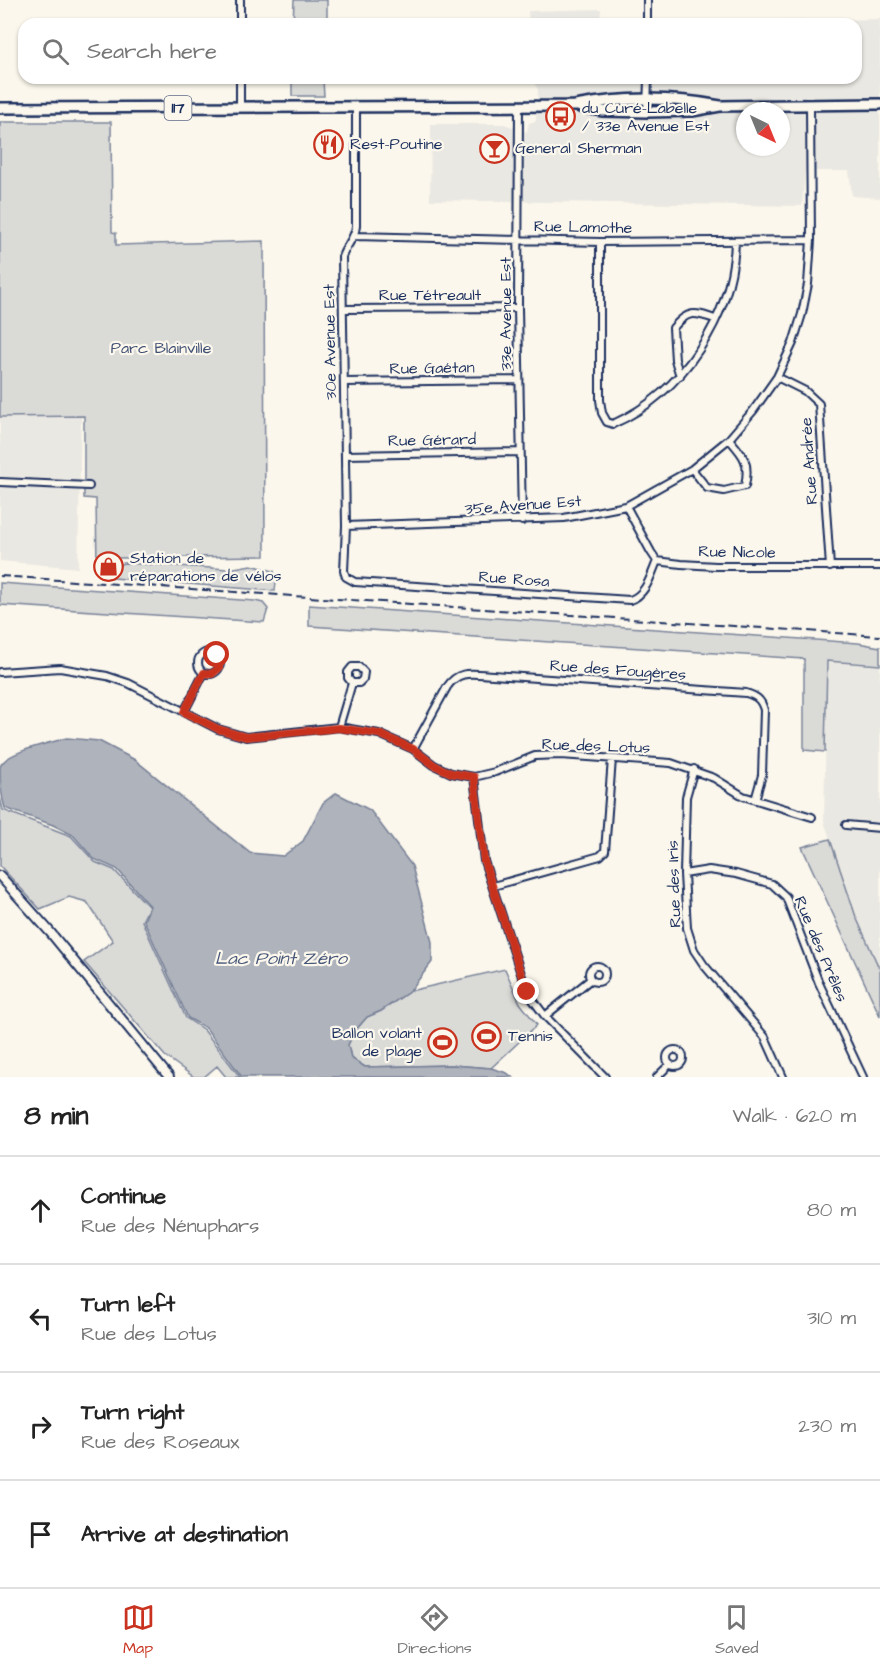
<!DOCTYPE html>
<html lang="en">
<head>
<meta charset="utf-8">
<style>
	:root { --surface:#fff; --page:#f2f2f2; --text:#222; --muted:#767676; --line:#e0e0e0; --accent:#c8321e }
	body { margin:0; font-family:"Architects Daughter",sans-serif; background:var(--page); color:var(--text) }
	.compass { position:absolute; left:736px; top:102px; width:54px; height:54px; border-radius:50%; background:var(--surface); box-shadow:0 2px 4px #0004; rotate:137deg }
	.stop { position:absolute; width:18px; height:18px; margin:-14px; border:4px solid #c8321e; border-radius:50%; background:#fff }
	.stop.end { background:#c8321e; border-color:#fff; box-shadow:0 2px 6px #0008 }
	.list { margin:0; padding:0; list-style:none }
	h2 { display:flex; justify-content:space-between; align-items:center; height:78px; margin:0; padding:0 24px; font-size:26px }
	h2 small { font-size:20px; font-weight:400; color:var(--muted) }
	.list li { display:grid; grid-template-columns:39px 1fr auto; gap:18px; align-items:center; box-sizing:border-box; height:108px; padding:0 24px; border-top:2px solid var(--line) }
	.list b { display:block; font-size:22px; white-space:nowrap }
	.list p { margin:0; font-size:20px; white-space:nowrap; color:var(--muted) }
	.list em { font-size:20px; font-style:normal; color:var(--muted) }
	.icon { flex:none; width:33px; height:33px; fill:none; stroke:currentColor; stroke-width:2; stroke-linecap:round; stroke-linejoin:round }
	.map { position:relative; flex:none; width:880px; height:1077px; overflow:hidden }
	.search { position:absolute; background:var(--surface); box-shadow:0 2px 4px #0004; left:18px; right:18px; top:18px; height:66px; display:flex; align-items:center; gap:15px; box-sizing:border-box; padding:0 21px; border-radius:18px; color:var(--muted); font-size:22px }
	.sheet { height:510px; background:var(--surface) }
	nav { display:flex; justify-content:space-around; align-items:center; box-sizing:border-box; height:84px; border-top:2px solid var(--line); background:var(--surface); font-size:16px; color:var(--muted) }
	nav a { display:grid; justify-items:center; gap:3px }
	nav .on { color:var(--accent) }
	.map>svg:first-child { display:block }
</style>
</head>
<body>
<div class="map">
<svg width="880" height="1077" viewBox="0 0 880 1077">
	<rect width="100%" height="100%" fill="#fbf7ec"/>
	<filter id="ink" filterUnits="userSpaceOnUse"><feTurbulence type="fractalNoise" baseFrequency=".0167" numOctaves="2"/><feDisplacementMap in="SourceGraphic" scale="12" xChannelSelector="R" yChannelSelector="G"/><feConvolveMatrix kernelMatrix="1 2 1 2 8 2 1 2 1" color-interpolation-filters="sRGB"/></filter>
	<g filter="url(#ink)">
		<path fill="#eae8e2" fill-rule="evenodd" d="M601 9 600 24 880 19V198L852 196 849 171H805L802 206 430 200 431 124H504L527 132 529 123 536 121 538 90 532 78H856V24H529L528 11ZM745 111H781V147H745Z
			M0 414 81 416 78 568 0 561Z
			M827 661 880 665V970L856 917 824 821Z"/>
		<path fill="#dadad7" stroke="#7a849a" stroke-width="1.5" d="M294 0H327V24H293Z
			M292 78H326L323 80 324 96H292Z
			M0 122H111L112 232 116 233V245L264 241 265 556 118 558 97 568 96 499 84 498V416L0 417Z
			M123 563 229 569 251 565 274 571 276 582 275 591 113 578C113 568 115 567 123 563Z
			M0 583 255 601 263 603 268 609 264 622 0 605Z
			M309 605 858 643 880 647V665L827 661 825 752 804 750V659L309 626Z
			M0 798 3 810 71 836 95 862 114 870 149 907 142 921 186 1018 204 1030 240 1077H226L217 1066 204 1077H194L165 1056 84 962 113 941 87 902 69 897 40 909 0 866Z
			M830 839 856 917 880 970V1016L802 847Z
			M505 969 520 1003 537 1025 491 1068 452 1065 365 1067 351 1058 348 1045 354 1032 367 1017 381 1011 410 991Z"/>
		<path fill="#afb3bb" stroke="#747e96" stroke-width="1.5" d="M67 738 99 741 135 760 250 853 283 856 303 841 323 803 336 793 370 810 412 866 432 942V962L410 991 381 1011 367 1017 354 1032 348 1045 351 1058 365 1067 452 1065 491 1068 507 1073 512 1077H242L206 1028 188 1018 144 921 150 906 117 869 94 859 73 835 53 825 5 808C1 796 0 780 0 767 4 752 53 742 67 738Z"/>
		<g fill="none" stroke-linecap="round" stroke-linejoin="round">
			<defs>
				<path id="minor" d="M240 0V24
					M647 0V24
					M519 106 518 308 522 521
					M356 107V226C355 239 346 245 342 257L346 526 344 571 346 577 355 582 630 600C646 595 651 575 657 561
					M240 108V78
					M647 112 648 78
					M355 236 600 242 811 240
					M600 242V400L602 413 607 422 613 424C683 393 733 316 735 241
					M343 309 518 308
					M680 376 675 360 673 328C688 310 694 312 715 319
					M777 377 805 391 819 404 830 567
					M344 382 519 380
					M345 455 520 452
					M692 469 707 488 724 491 745 486C750 462 744 456 729 439
					M0 482 89 486
					M626 506 651 552 657 561 681 564 716 566H880
					M346 526 564 518 626 506 692 469 729 439 753 411 777 377 793 343 802 314 808 284 811 240 810 105
					M198 663a11 11 0 1 1 22 0a11 11 0 1 1-22 0Z
					M0 672 60 668 107 676 128 683 218 729 246 737 339 727 379 734 413 749 434 765 451 773 474 777 495 772 535 756 561 755 671 763 714 778 743 796 812 817
					M184 712 204 673
					M339 727 352 683 348 678V672L352 667H359L364 672 363 679 359 683H352
					M413 749 447 687C459 669 473 674 493 675L746 693C756 696 761 699 764 710L762 775 755 800
					M694 769 686 797 684 874 687 928 694 950 704 965 765 1037 783 1077
					M474 777 484 861 527 992 545 1016 605 1077
					M846 825 880 828
					M684 874 709 870 736 874 772 884 786 897 819 983 863 1077
					M493 886 600 856 605 851 612 759
					M589 974a8 8 0 1 1 16 0a8 8 0 1 1-16 0Z
					M545 1016 591 979
					M667 1058a8 8 0 1 1 16 0a8 8 0 1 1-16 0Z
					M657 1077 670 1064"/>
				<path id="tertiary" d="M0 876 50 932 169 1077"/>
				<path id="primary" d="M580 107 603 111 647 112 692 111 720 106 880 104
					M0 108 575 106C622 97 673 97 720 106"/>
			</defs>
			<use href="#minor" stroke="#1b2f5e" stroke-width="10"/>
			<use href="#tertiary" stroke="#1b2f5e" stroke-width="12"/>
			<use href="#primary" stroke="#1b2f5e" stroke-width="14"/>
			<use href="#minor" stroke="#fbf7ec" stroke-width="6"/>
			<use href="#tertiary" stroke="#fbf7ec" stroke-width="8"/>
			<use href="#primary" stroke="#fbf7ec" stroke-width="9"/>
			<path stroke="#1b2f5e" stroke-width="2" stroke-dasharray="9 4.5" stroke-linecap="butt" d="M0 576 880 636"/>
		</g>
	</g>
	<g fill="none" stroke-linecap="round" stroke-linejoin="round" filter="url(#ink)">
		<path stroke="#c8321e" stroke-width="8" d="M217 655 219 660V668L212 674 204 673 184 712 218 729 246 737 339 728 379 734 413 749 434 765 451 773 474 777 484 861 527 992"/>
	</g>
	<defs>
		<symbol id="bus-ring" viewBox="-11 -11 22 22"><circle r="9.5" fill="#fbf7ec" stroke="#c8321e" stroke-width="1.5"/><path d="M-5-6H5V4H4V6H2V4H-2V6H-4V4H-5ZM-3.5-4V0h7V-4ZM-3.5 1.2v1.5H-2V1.2ZM2 1.2v1.5H3.5V1.2Z" fill="#c8321e"/></symbol>
		<symbol id="restaurant-ring" viewBox="-11 -11 22 22"><circle r="9.5" fill="#fbf7ec" stroke="#c8321e" stroke-width="1.5"/><path d="M-5-6h1v4h1v-4h1v4h1v-4h1v5L-1.5 .5V6h-2V.5L-5-1ZM5-6V6H3V1.5H1.5Q1.5-4 5-6Z" fill="#c8321e"/></symbol>
		<symbol id="bar-ring" viewBox="-11 -11 22 22"><circle r="9.5" fill="#fbf7ec" stroke="#c8321e" stroke-width="1.5"/><path d="M-6-5H6L.8 .8V4.5H3.5V6h-7V4.5H-.8V.8Z" fill="#c8321e"/></symbol>
		<symbol id="shop-ring" viewBox="-11 -11 22 22"><circle r="9.5" fill="#fbf7ec" stroke="#c8321e" stroke-width="1.5"/><path d="M-5-2.5h2.3a2.7 3.5 0 0 1 5.4 0H5L5.5 6h-11ZM-1.5-2.5h3a1.5 2.3 0 0 0-3 0Z" fill="#c8321e"/></symbol>
		<symbol id="stadium-ring" viewBox="-11 -11 22 22"><circle r="9.5" fill="#fbf7ec" stroke="#c8321e" stroke-width="1.5"/><path d="M0-5a6.5 5 0 1 0 0 10a6.5 5 0 1 0 0-10ZM-3.5-1.8h7v3.6h-7Z" fill="#c8321e"/></symbol>
	</defs>
	<g fill-rule="evenodd">
		<use href="#bus-ring" x="544" y="100" width="33" height="33"/>
		<use href="#restaurant-ring" x="312" y="128" width="33" height="33"/>
		<use href="#bar-ring" x="478" y="132" width="33" height="33"/>
		<use href="#shop-ring" x="92" y="550" width="33" height="33"/>
		<use href="#stadium-ring" x="470" y="1020" width="33" height="33"/>
		<use href="#stadium-ring" x="426" y="1026" width="33" height="33"/>
	</g>
	<g text-anchor="middle" dominant-baseline="central" stroke-width="4.5" stroke-linejoin="round" paint-order="stroke">
		<rect fill="#fbf7ec" stroke="#5e6b89" stroke-width="1.5" x="164.5" y="96" width="27" height="24" rx="4.5"/>
		<g font-size="15" font-weight="bold" fill="#1b2f5e">
			<text x="178" y="108">117</text>
		</g>
		<g font-size="16" fill="#1b2f5e" stroke="#fbf7ec" text-anchor="start">
			<text x="582" y="108">du Curé-Labelle<tspan x="582" dy="18">/ 33e Avenue Est</tspan></text>
			<text x="350" y="144">Rest-Poutine</text>
			<text x="515" y="148">General Sherman</text>
			<text x="130" y="558">Station de<tspan x="130" dy="18">réparations de vélos</tspan></text>
			<text x="422" y="1033" text-anchor="end">Ballon volant<tspan x="422" dy="18">de plage</tspan></text>
			<text x="508" y="1036">Tennis</text>
		</g>
		<g font-size="16" fill="#1b2f5e" stroke="#fbf7ec">
			<text transform="translate(583 227) rotate(1)">Rue Lamothe</text>
			<text x="430" y="295">Rue Tétreault</text>
			<text transform="translate(506 314) rotate(-90)">33e Avenue Est</text>
			<text transform="translate(330 342) rotate(-91)">30e Avenue Est</text>
			<text transform="translate(432 368) rotate(-1)">Rue Gaétan</text>
			<text transform="translate(432 440) rotate(-1)">Rue Gérard</text>
			<text transform="translate(809 461) rotate(-94)">Rue Andrée</text>
			<text transform="translate(523 505) rotate(-4)">35e Avenue Est</text>
			<text transform="translate(737 552) rotate(1)">Rue Nicole</text>
			<text transform="translate(514 579) rotate(4)">Rue Rosa</text>
			<text transform="translate(618 670) rotate(4)">Rue des Fougères</text>
			<text transform="translate(596 746) rotate(2)">Rue des Lotus</text>
			<text transform="translate(674 884) rotate(-92)">Rue des Iris</text>
			<text transform="translate(821 949) rotate(67)">Rue des Prêles</text>
		</g>
		<g font-size="16" fill="#415176" stroke="#fbf7ec">
			<text x="161" y="348">Parc Blainville</text>
		</g>
		<g font-size="18" font-style="italic" fill="#47577a" stroke="#fbf7ec">
			<text x="281" y="958">Lac Point Zéro</text>
		</g>
	</g>
</svg>
<svg class="compass" viewBox="-18 -18 36 36"><path d="M0-13l5 13h-10z" fill="#e53935"/><path d="M0 13l5-13h-10z" fill="#767676"/></svg>
<div class="stop" style="left:217px;top:655px"></div>
<div class="stop end" style="left:527px;top:992px"></div>
<div class="search"><svg class="icon" aria-label="search" viewBox="0 0 24 24"><circle cx="10" cy="10" r="6"/><path d="M15 15l6 6"/></svg>Search here</div>
</div>
<section class="sheet">
<h2>8 min<small>Walk · 620 m</small></h2>
<ul class="list">
<li><svg class="icon" aria-label="ahead" viewBox="0 0 24 24"><path d="M12 20V5M6 11l6-6 6 6"/></svg><div><b>Continue</b><p>Rue des Nénuphars</p></div><em>80 m</em></li>
<li><svg class="icon" aria-label="left" viewBox="0 0 24 24"><path d="M17 20v-9H6M10 6l-5 5 5 5"/></svg><div><b>Turn left</b><p>Rue des Lotus</p></div><em>310 m</em></li>
<li><svg class="icon" aria-label="right" viewBox="0 0 24 24"><path d="M7 20v-9h11M14 6l5 5-5 5"/></svg><div><b>Turn right</b><p>Rue des Roseaux</p></div><em>230 m</em></li>
<li><svg class="icon" aria-label="arrive" viewBox="0 0 24 24"><path d="M6 21V4h12l-3 4 3 4H6"/></svg><div><b>Arrive at destination</b></div></li>
</ul>
</section>
<nav>
<a class="on"><svg class="icon" aria-label="map" viewBox="0 0 24 24"><path d="M3 6l6-2 6 2 6-2v14l-6 2-6-2-6 2zM9 4v14M15 6v14"/></svg>Map</a>
<a><svg class="icon" aria-label="directions" viewBox="0 0 24 24"><path d="M12 3l9 9-9 9-9-9zM9 14v-3h6M13 9l2 2-2 2"/></svg>Directions</a>
<a><svg class="icon" aria-label="saved" viewBox="0 0 24 24"><path d="M7 4h10v16l-5-4-5 4z"/></svg>Saved</a>
</nav>
</body>
</html>
